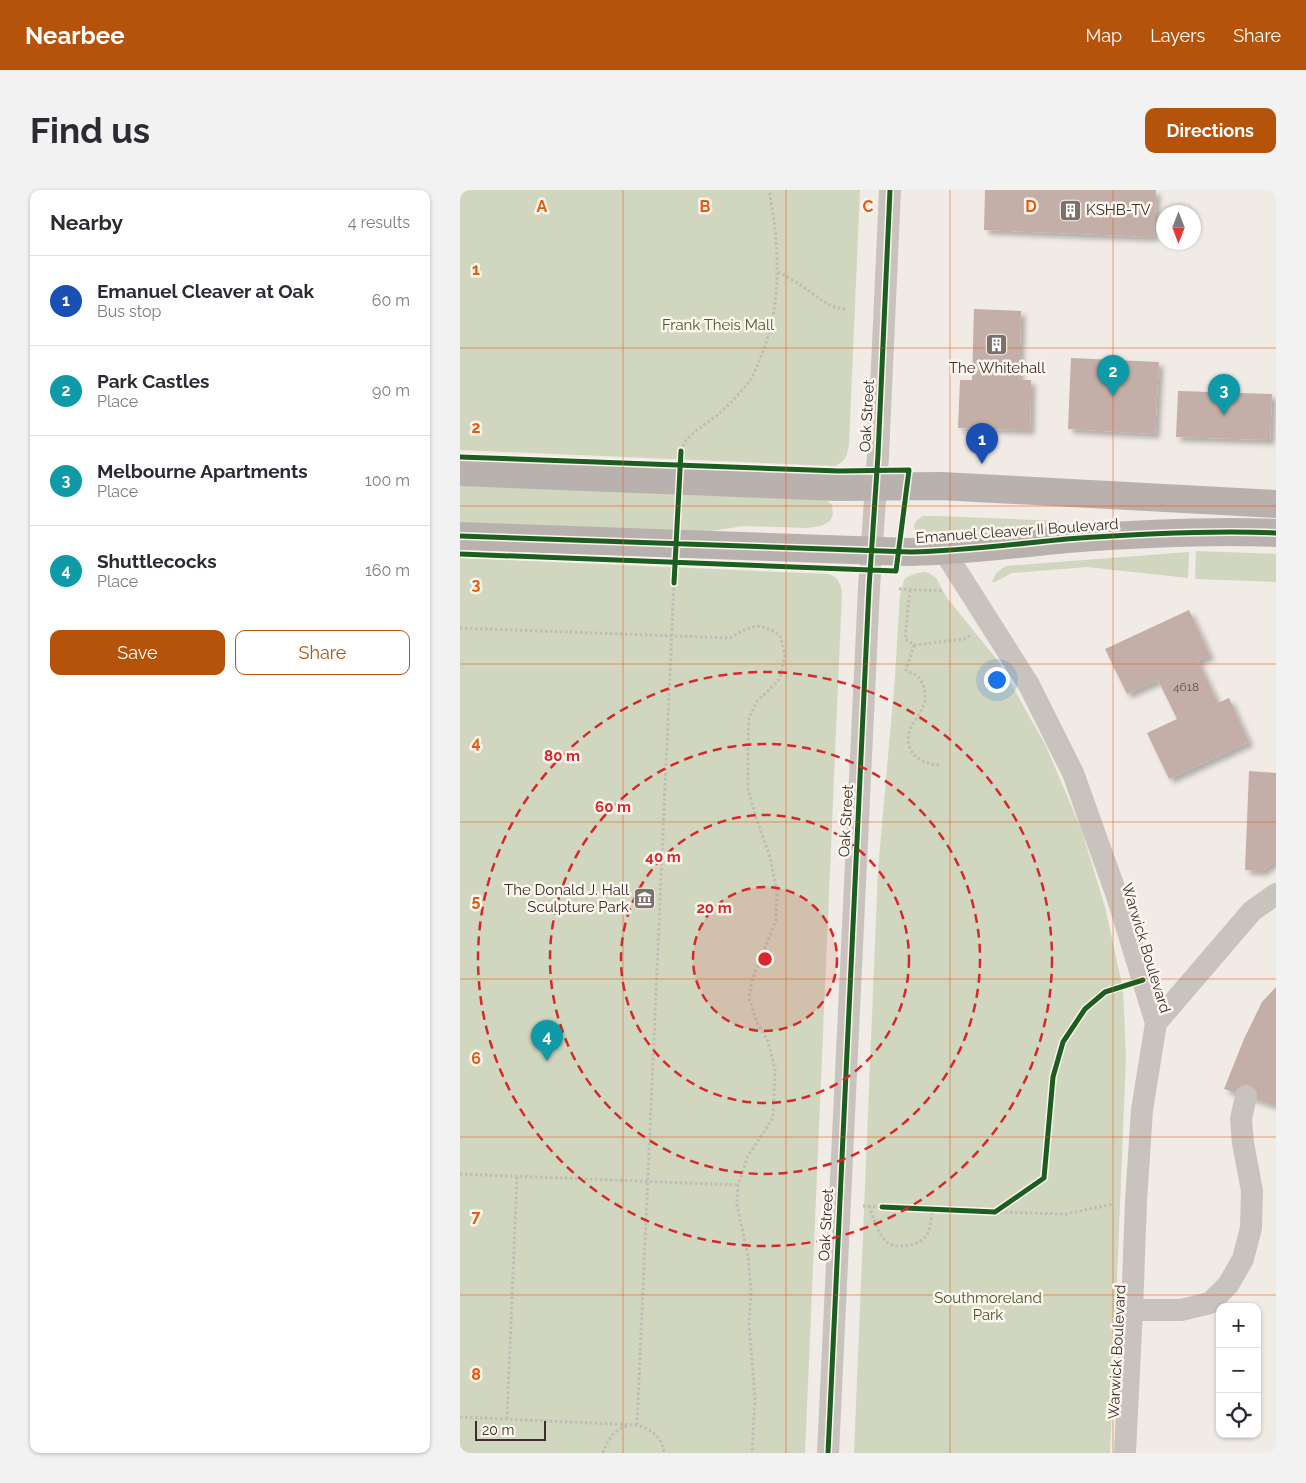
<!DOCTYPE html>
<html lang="en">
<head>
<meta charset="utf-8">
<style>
	:root { --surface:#fff; --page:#f2f2f3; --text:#2b2b33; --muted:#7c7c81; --line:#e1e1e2; --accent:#b45309 }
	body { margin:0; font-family:Raleway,sans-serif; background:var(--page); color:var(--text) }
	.controls { position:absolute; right:15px; bottom:15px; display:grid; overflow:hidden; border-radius:10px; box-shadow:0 1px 4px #0004 }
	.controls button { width:45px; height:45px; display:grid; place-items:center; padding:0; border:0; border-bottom:1px solid var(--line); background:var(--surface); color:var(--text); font:25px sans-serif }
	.compass { position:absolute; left:696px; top:15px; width:45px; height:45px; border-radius:50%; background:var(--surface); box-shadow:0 1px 4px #0004; rotate:180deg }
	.scale { position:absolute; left:15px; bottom:12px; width:71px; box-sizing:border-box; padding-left:5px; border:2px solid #3b302b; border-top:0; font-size:14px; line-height:18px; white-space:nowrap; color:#3b302b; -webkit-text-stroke:4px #fbf5ee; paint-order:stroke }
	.you { position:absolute; left:536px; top:489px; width:18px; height:18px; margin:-12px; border:4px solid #fff; border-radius:50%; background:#1a73e8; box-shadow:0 0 0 8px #1a73e833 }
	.badge { display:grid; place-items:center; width:32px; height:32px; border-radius:50%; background:var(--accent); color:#fff; font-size:16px; font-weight:700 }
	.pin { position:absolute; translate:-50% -41px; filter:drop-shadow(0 1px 2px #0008) }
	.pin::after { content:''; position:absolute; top:26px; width:18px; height:15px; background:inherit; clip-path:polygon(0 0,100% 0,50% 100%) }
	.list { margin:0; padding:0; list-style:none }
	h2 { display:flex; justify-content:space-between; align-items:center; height:65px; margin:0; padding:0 20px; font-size:21px }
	h2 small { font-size:16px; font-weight:400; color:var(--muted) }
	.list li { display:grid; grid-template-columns:32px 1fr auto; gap:15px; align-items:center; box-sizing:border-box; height:90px; padding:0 20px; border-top:1px solid var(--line) }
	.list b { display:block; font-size:19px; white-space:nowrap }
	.list p { margin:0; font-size:16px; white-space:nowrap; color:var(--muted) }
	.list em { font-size:16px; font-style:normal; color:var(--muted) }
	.actions { display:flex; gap:10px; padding:15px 20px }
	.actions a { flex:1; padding:11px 0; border:1px solid var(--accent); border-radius:10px; text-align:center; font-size:18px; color:var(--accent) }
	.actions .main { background:var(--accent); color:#fff }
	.icon { flex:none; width:28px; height:28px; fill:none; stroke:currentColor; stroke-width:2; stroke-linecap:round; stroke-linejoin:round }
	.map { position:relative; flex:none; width:816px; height:1263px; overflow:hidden; border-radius:10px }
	header { display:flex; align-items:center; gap:30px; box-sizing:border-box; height:70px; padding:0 25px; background:var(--accent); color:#fff }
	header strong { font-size:24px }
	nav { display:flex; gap:28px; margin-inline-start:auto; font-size:18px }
	.intro { display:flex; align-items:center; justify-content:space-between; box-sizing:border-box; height:120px; padding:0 30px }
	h1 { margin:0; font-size:35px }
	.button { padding:12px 22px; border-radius:10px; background:var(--accent); color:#fff; font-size:18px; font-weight:700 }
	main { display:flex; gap:30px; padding:0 30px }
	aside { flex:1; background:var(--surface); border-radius:10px; box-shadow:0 1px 4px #0004 }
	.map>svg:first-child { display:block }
</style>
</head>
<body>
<header>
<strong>Nearbee</strong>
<nav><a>Map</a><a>Layers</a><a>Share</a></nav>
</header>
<div class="intro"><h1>Find us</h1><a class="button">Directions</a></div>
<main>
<aside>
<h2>Nearby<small>4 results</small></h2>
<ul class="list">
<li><span class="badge" style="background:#1a4fb4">1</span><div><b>Emanuel Cleaver at Oak</b><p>Bus stop</p></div><em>60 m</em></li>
<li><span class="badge" style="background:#0f9aa8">2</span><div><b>Park Castles</b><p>Place</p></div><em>90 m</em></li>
<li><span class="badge" style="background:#0f9aa8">3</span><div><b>Melbourne Apartments</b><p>Place</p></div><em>100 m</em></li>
<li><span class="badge" style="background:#0f9aa8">4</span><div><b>Shuttlecocks</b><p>Place</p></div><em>160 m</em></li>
</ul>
<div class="actions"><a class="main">Save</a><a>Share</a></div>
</aside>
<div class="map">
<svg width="816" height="1263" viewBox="0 0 816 1263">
	<defs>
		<filter id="shadow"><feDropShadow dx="4.5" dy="4.5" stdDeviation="2.5" flood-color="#0004"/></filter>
	</defs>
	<rect width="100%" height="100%" fill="#f0ebe5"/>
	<path fill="#d1d6bf" d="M0 0H400L389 255C387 266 386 271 375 276L0 260Z
		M0 294 366 310 372 315 373 324 370 331 361 336 346 338 284 336 230 344 0 335Z
		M464 326H477L599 331 598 336 467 346 458 344C450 336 456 329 464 326Z
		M736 361 816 364V392L735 389Z
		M729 362 728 388 627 377 552 383 535 392H532L536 383 546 376Z
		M0 368 368 384C378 387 380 393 382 402L345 1263H0Z
		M464 382 469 383 476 388 487 408 539 472 586 556 622 641 645 717 663 799 666 866 650 1263H394L418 680 435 487 440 405 444 390 447 387 457 383Z"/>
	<path fill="#c3afa7" filter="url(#shadow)" d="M525 0H696L694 47 524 40Z
		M514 119 561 121 559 190H571L570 240 498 238 500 190H512Z
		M611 168 699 172 695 244 608 239Z
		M718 201 812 204 810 250 716 247Z
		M729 420 750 465 738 471 758 513 769 508 789 552 709 589 687 543 717 529 698 490 667 504 645 459Z
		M789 581 816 583V670L803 681 785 680Z
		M816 797V916L764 899 784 849 802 812Z"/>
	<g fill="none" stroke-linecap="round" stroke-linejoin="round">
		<path stroke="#c2bbb6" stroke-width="3" stroke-dasharray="2.5 2.5" stroke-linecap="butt" d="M318 82C326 86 335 91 342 96 357 106 366 117 385 119
			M221 261C226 242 251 233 264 219 273 211 282 200 290 191 293 186 296 179 298 173 323 120 320 57 309 0
			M439 399 483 401
			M450 400 445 449 454 455 504 449 511 445
			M0 438 270 448C291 436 298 431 320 445L325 465 320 488 309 500 297 511 289 528 288 557V600L297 630 310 667 317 701 316 730 292 790 289 808 298 835 308 851 315 879 313 928 288 966 278 995 277 1015 288 1066 291 1101 289 1134 295 1208 292 1263
			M454 455 446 480C450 483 456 484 459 488 466 496 467 510 462 519 459 526 453 532 450 539 443 561 459 574 479 575
			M0 984 278 995
			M403 1016 422 1017
			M409 1016C414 1028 417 1043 426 1051 436 1061 463 1055 468 1043 471 1036 471 1027 473 1020
			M535 1022 606 1024 653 1014
			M0 1227 177 1235C190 1239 203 1247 204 1263
			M47 1229 57 986
			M177 1235 214 393
			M143 1263C147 1250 154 1239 168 1236"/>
		<path stroke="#c9c3be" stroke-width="22" d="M484 361 569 495 613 583 657 706 696 833 682 920 676 1011 672 1120 665 1263
			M696 833 792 721 816 704
			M672 1120H721L750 1113 768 1095 783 1069 791 1038 792 1001 783 953 781 929 786 906
			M368 1263 409 398 418 265 430 0"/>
		<path stroke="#b8b1ad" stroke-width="28" d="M0 282 378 297 481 296 816 314
			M0 346 451 362C503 361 555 354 607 349 676 344 746 340 816 343"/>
		<defs>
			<path id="cycleway" d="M0 267 379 281 449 280 436 381 0 364
				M0 346 451 362C503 361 555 354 607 349 676 344 746 340 816 343
				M214 393 221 261
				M422 1017 535 1022 584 988 593 887 603 852 625 819 645 802 683 790
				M368 1263 409 398 418 265 430 0"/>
		</defs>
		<use href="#cycleway" stroke="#fbf5ee" stroke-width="8"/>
		<use href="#cycleway" stroke="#1b5e20" stroke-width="5"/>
	</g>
	<path fill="none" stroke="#e8590c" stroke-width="1" stroke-opacity="0.55" d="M163 0V1263M326 0V1263M490 0V1263M653 0V1263M0 158H816M0 316H816M0 474H816M0 632H816M0 789H816M0 947H816M0 1105H816"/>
	<circle cx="305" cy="769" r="72" fill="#d62828" fill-opacity=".12"/>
	<g fill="none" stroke="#d62828" stroke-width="2.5" stroke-dasharray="9 6">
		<circle cx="305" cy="769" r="72"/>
		<circle cx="305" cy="769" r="144"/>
		<circle cx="305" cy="769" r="215"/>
		<circle cx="305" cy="769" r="287"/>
	</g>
	<defs>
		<symbol id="building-square" viewBox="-11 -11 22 22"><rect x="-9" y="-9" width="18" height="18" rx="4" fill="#7a716c" stroke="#fbf5ee"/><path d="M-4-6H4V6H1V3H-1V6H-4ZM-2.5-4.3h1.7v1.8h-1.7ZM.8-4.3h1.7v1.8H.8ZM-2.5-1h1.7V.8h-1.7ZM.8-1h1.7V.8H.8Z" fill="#fff"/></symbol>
		<symbol id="museum-square" viewBox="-11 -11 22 22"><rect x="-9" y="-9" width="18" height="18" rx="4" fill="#7a716c" stroke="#fbf5ee"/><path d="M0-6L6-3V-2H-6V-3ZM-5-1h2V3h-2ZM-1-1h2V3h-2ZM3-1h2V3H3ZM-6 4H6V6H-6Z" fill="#fff"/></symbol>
	</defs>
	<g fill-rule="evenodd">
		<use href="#building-square" x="598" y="8" width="25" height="25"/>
		<use href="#building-square" x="524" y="142" width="25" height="25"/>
		<use href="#museum-square" x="172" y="696" width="25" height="25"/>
	</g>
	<g text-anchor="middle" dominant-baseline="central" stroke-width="5" stroke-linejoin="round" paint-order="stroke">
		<g font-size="12" fill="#5d504a">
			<text x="726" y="497">4618</text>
		</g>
		<g font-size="15" fill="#3b302b" stroke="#fbf5ee" text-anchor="start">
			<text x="626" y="20">KSHB-TV</text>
			<text x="537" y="178" text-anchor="middle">The Whitehall</text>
			<text x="169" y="700" text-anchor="end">The Donald J. Hall<tspan x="169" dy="17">Sculpture Park</tspan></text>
		</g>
		<g font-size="15" fill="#4a5a2e" stroke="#fbf5ee">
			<text x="258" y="135">Frank Theis Mall</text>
			<text x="528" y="1108">Southmoreland<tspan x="528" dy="17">Park</tspan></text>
		</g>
		<g font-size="15" fill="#3b302b" stroke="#fbf5ee">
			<text transform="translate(407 226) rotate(-87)">Oak Street</text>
			<text transform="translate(557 341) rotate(-4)">Emanuel Cleaver II Boulevard</text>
			<text transform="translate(386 631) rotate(-87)">Oak Street</text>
			<text transform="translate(686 758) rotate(73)">Warwick Boulevard</text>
			<text transform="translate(366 1035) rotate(-87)">Oak Street</text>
			<text transform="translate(657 1162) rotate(-87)">Warwick Boulevard</text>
		</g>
	</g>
	<g font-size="16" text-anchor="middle" font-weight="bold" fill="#e8590c" stroke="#fbf5ee" stroke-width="5" stroke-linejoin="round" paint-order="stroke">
		<text x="82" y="22">A</text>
		<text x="245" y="22">B</text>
		<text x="408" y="22">C</text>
		<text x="571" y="22">D</text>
		<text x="16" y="85">1</text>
		<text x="16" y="243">2</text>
		<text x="16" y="400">3</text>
		<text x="16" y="558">4</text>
		<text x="16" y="716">5</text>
		<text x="16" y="874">6</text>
		<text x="16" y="1032">7</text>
		<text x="16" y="1190">8</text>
	</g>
	<circle cx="305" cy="769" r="8" fill="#d62828" stroke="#fbf5ee" stroke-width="2.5"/>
	<g font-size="15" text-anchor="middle" font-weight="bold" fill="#d62828" stroke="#fbf5ee" stroke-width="5" stroke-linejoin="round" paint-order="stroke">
		<text x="102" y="571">80 m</text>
		<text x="153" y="622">60 m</text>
		<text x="203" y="672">40 m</text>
		<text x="254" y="723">20 m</text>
	</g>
</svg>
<div class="controls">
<button>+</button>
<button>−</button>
<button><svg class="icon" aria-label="locate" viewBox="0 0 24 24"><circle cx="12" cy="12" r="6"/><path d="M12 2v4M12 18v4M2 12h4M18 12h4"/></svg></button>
</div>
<svg class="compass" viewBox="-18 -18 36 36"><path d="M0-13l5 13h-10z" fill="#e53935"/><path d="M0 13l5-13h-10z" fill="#7c7c81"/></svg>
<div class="scale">20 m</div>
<div class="you"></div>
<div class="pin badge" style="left:522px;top:274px;background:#1a4fb4">1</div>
<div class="pin badge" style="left:653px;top:206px;background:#0f9aa8">2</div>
<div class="pin badge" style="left:764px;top:225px;background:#0f9aa8">3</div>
<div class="pin badge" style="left:87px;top:871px;background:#0f9aa8">4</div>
</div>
</main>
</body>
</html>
